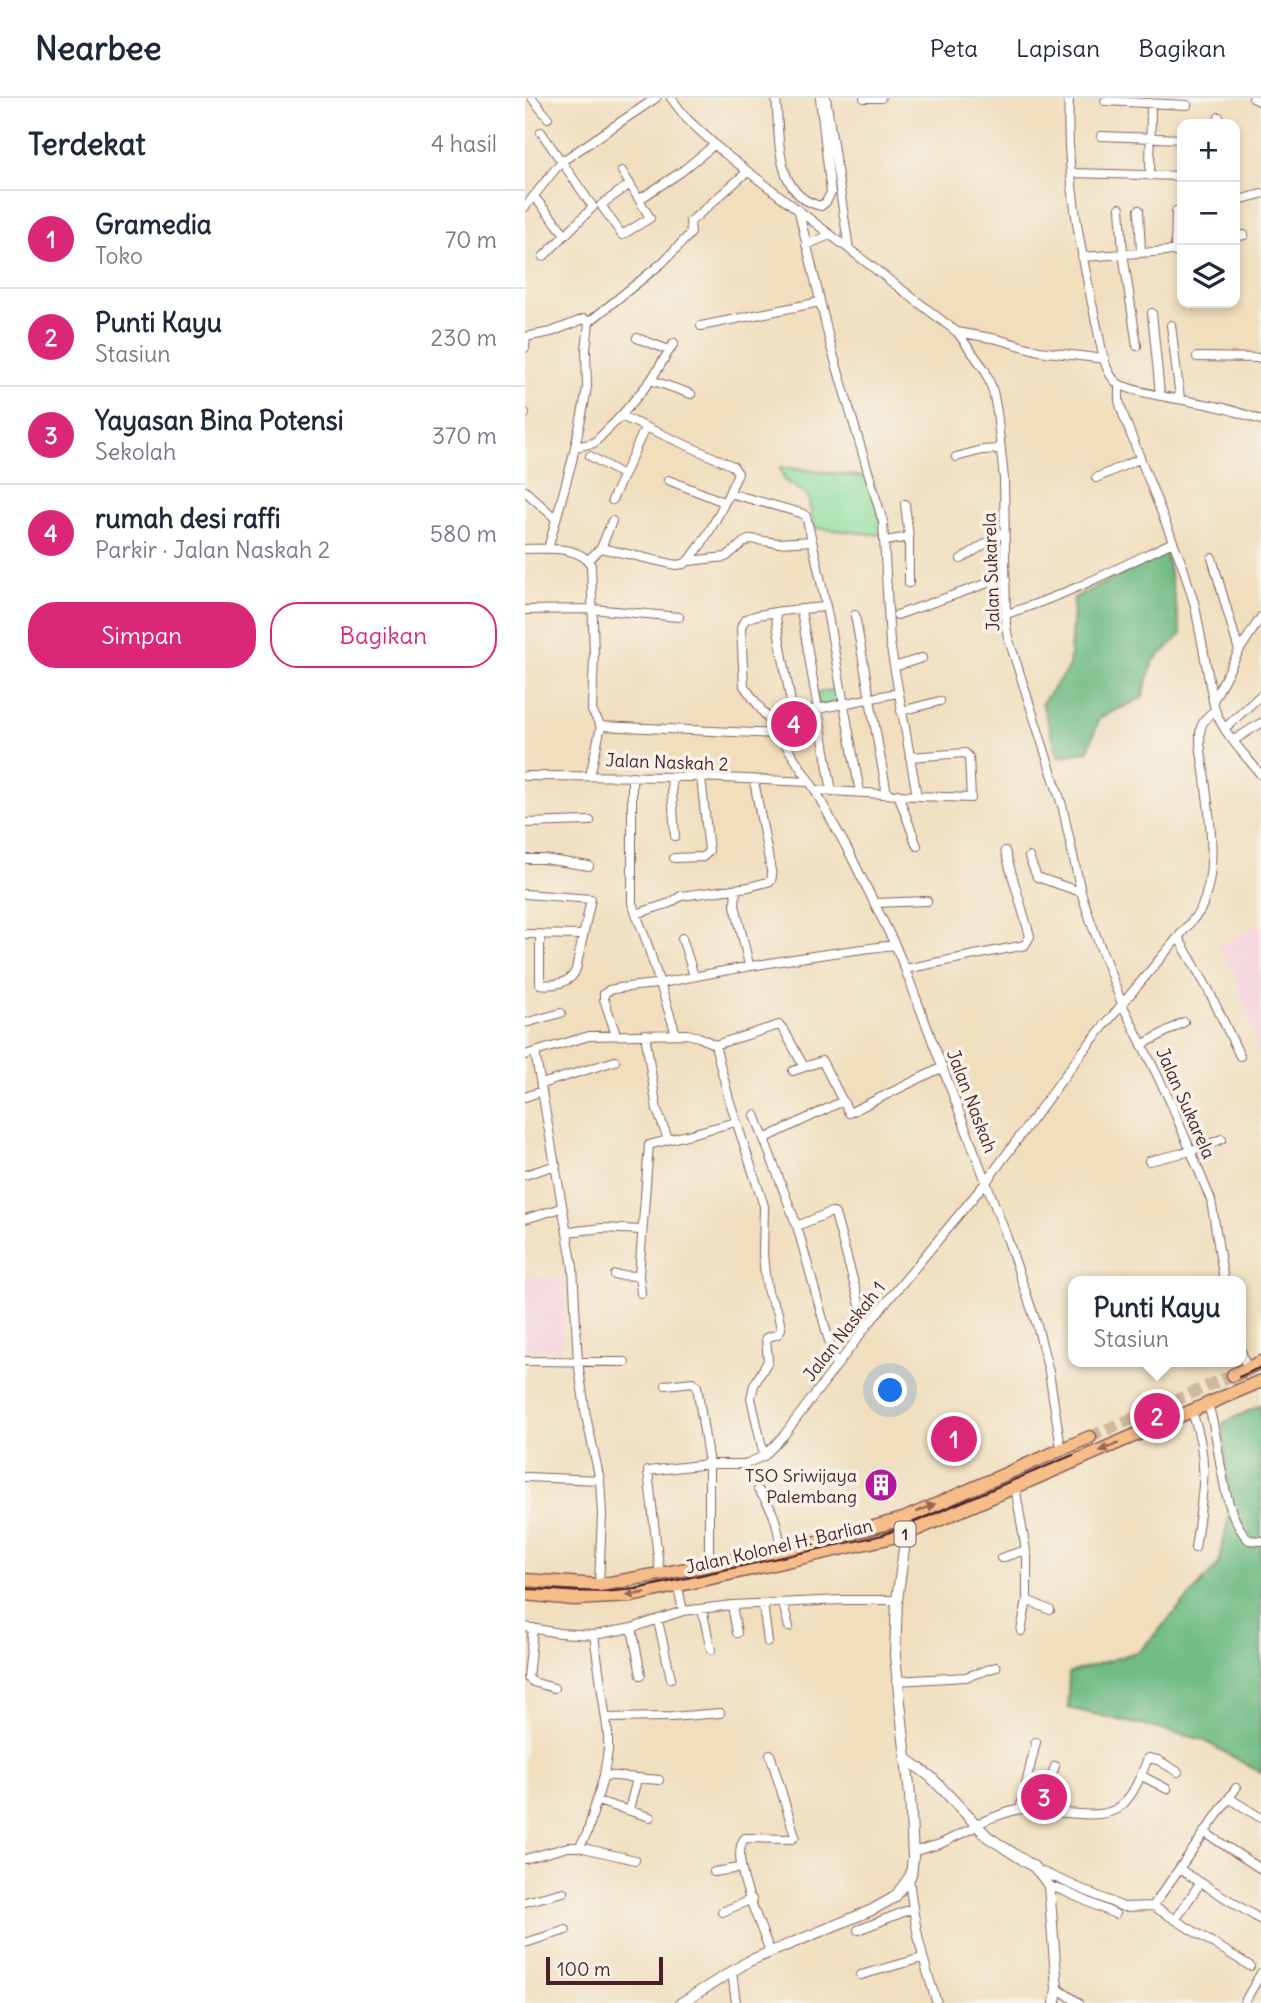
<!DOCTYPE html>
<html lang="id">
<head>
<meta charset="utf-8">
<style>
	:root { --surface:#fff; --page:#f6f6f7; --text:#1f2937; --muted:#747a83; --line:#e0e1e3; --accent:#db2777 }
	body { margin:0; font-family:Delius,sans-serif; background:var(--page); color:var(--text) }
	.controls { position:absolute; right:21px; top:21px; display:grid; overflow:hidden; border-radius:14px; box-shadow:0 4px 10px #0003 }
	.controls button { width:63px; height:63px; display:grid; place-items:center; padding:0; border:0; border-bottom:2px solid var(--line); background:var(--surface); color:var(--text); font:35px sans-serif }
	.scale { position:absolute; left:21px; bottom:18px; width:117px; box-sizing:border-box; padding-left:7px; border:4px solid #4a1f2b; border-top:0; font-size:19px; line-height:24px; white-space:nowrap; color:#4a1f2b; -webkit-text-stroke:5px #f7f3e8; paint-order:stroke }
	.you { position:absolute; left:366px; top:1293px; width:24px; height:24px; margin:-18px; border:5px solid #fff; border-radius:50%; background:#1a73e8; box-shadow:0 0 0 10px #1a73e833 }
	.badge { display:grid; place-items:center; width:46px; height:46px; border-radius:50%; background:var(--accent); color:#fff; font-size:23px; font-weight:700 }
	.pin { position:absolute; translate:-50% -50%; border:4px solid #fff; box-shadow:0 2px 7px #0006 }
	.popup { position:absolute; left:543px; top:1178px; width:178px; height:91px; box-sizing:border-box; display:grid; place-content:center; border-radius:14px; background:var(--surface); filter:drop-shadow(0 2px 5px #0005); font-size:23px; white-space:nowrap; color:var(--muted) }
	.popup b { font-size:26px; color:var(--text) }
	.popup::after { content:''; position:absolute; left:50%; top:100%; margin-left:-14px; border:14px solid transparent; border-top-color:var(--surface) }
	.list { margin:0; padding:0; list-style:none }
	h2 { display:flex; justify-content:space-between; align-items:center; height:91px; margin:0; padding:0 28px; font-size:30px }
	h2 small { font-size:23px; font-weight:400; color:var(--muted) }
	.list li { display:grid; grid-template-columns:46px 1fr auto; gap:21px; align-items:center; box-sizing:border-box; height:98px; padding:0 28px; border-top:2px solid var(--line) }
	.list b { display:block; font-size:26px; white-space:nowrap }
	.list p { margin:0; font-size:23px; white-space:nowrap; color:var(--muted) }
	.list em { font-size:23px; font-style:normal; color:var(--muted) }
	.actions { display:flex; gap:14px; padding:21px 28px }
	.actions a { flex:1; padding:16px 0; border:2px solid var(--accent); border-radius:28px; text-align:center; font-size:24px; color:var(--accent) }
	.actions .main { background:var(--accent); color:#fff }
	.icon { flex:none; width:38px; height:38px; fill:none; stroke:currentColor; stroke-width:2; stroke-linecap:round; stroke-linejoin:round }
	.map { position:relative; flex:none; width:736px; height:1905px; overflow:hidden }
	header { display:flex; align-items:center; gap:42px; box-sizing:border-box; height:98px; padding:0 35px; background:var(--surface); border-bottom:2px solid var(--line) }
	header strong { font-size:33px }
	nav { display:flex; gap:38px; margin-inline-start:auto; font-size:24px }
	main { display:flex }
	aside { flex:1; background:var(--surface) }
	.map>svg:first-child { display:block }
</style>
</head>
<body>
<header>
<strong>Nearbee</strong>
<nav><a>Peta</a><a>Lapisan</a><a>Bagikan</a></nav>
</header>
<main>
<aside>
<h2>Terdekat<small>4 hasil</small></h2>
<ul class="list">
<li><span class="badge">1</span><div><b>Gramedia</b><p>Toko</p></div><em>70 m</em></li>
<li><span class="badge">2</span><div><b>Punti Kayu</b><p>Stasiun</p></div><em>230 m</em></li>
<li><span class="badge">3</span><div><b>Yayasan Bina Potensi</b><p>Sekolah</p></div><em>370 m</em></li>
<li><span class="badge">4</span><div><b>rumah desi raffi</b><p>Parkir · Jalan Naskah 2</p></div><em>580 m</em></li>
</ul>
<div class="actions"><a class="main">Simpan</a><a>Bagikan</a></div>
</aside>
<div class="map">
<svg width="736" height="1905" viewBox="0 0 736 1905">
	<rect width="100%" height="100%" fill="#f7f3e8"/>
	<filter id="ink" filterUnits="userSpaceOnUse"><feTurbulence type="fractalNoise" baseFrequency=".0143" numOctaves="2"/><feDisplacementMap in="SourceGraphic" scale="14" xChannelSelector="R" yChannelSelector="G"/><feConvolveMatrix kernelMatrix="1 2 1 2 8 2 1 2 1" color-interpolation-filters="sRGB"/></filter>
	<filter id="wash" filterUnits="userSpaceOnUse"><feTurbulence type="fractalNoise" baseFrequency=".00686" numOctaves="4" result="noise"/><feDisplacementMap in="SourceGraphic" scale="28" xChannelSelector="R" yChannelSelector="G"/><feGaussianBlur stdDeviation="1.57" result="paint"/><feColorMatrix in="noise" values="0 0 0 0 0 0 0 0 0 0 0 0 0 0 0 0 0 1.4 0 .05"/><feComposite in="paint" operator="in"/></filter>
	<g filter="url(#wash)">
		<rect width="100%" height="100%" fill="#f0debd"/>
		<path fill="#f4cfdd" d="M736 826V962L709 874 692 848Z
			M0 1178 41 1180 37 1253 0 1251Z"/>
		<path fill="#8cdd9d" stroke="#6b7e64" stroke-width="2" d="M255 369 348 380 358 437 290 430 282 397 259 382Z
			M312 591 315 604 294 608 292 595Z"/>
		<path fill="#71bc84" stroke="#5e6e58" stroke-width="2" d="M641 454 656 537 628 563 617 600 574 620 563 653 534 659 517 605 544 569 549 500Z
			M736 1307V1675L676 1641 543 1610 544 1575 615 1553 693 1467 704 1419 698 1325Z"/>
	</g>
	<g filter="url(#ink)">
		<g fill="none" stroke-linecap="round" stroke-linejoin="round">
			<path stroke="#cfb8a0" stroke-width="12" stroke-dasharray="12 6" stroke-linecap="butt" d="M565 1339 708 1277"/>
			<defs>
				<path id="minor" d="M7 0 23 20
					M146 0 162 21 199 55 432 234 460 272 468 293 472 314 479 381 481 528 483 539 537 707 556 794 567 827 597 906 645 1003 686 1102 699 1183
					M251 0C255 38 249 98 296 108L301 104 306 95 295 0
					M301 0 324 151
					M339 0H356
					M544 0C540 76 556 155 572 229 576 245 578 272 591 284 603 295 670 303 690 308 705 311 721 317 736 322
					M728 0 736 4
					M580 3 662 7
					M694 26V19
					M16 34 68 109 18 159
					M576 38 657 41
					M97 73 125 120 97 137 76 107 105 86
					M547 75 657 78
					M625 78 626 5
					M11 101 40 136
					M115 101 156 74 189 47
					M717 101 736 96
					M0 109 36 64 131 0
					M595 110 598 155 612 248
					M614 112 616 154
					M274 114 306 249 358 424 365 545 392 698 290 692
					M710 139 719 137
					M281 147 305 137
					M650 154 651 113
					M557 159 657 152
					M627 215 635 296
					M64 224 137 165 166 135 165 124 222 74
					M646 227 655 300
					M176 228 295 204
					M432 234 472 241 514 253 580 261
					M0 239 26 234 59 221 64 224 61 252 62 289 59 307 47 363 23 451
					M112 240 144 252
					M0 250 1 239
					M672 259 736 260
					M126 282 166 296
					M594 287V303L599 319 658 469 670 508 688 603
					M0 315V316
					M50 349 69 345 96 318 126 282 149 245
					M65 358 98 377
					M431 359 457 352 476 351
					M571 380 614 361
					M143 382 199 404
					M0 393 31 421
					M204 395 276 415 281 418C304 509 317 602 335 694
					M87 402 120 330
					M380 406 384 439V485
					M361 443 384 439
					M76 450 151 467 159 466C178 452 204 397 213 375L208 368 96 318
					M0 451C21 451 54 447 66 467L69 557 67 613 76 628 65 678
					M687 460 714 553
					M436 461 479 434
					M63 462 76 450 87 423
					M164 463 201 459 219 444 226 441 253 445 287 443
					M299 509C280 511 237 513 222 521 217 524 218 525 216 530L219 588 249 629 290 692 325 756 370 847 380 871 480 1134 512 1227 524 1274 536 1350
					M0 512 68 511 154 519
					M276 512 307 694
					M250 515 268 616
					M481 516C540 498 593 470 648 444
					M330 517 362 696
					M372 517 463 485 481 482
					M736 519 714 553 688 603C692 630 720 656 736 677
					M369 569 397 560
					M376 613 415 603
					M242 619 268 616 372 595
					M76 628 254 636
					M700 630 736 597
					M709 642 736 625
					M385 659 440 655 444 659 446 700 392 698
					M0 678 176 679 284 684
					M107 678V805L121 842 151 936
					M146 679 150 738
					M373 696 392 748
					M0 725 65 723
					M504 759 512 779 556 794
					M149 760 178 759 184 753 176 679
					M0 761H19L64 768
					M211 791 210 807 224 867
					M0 796 66 801 51 871C47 885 29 888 15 886V836
					M350 805 402 803
					M111 816 145 805 156 798 224 789 246 783 247 778 229 683
					M0 836 57 837
					M653 839 683 891 715 958
					M157 840 169 878
					M380 871 500 847 505 838 480 753
					M0 925 36 915
					M120 936 132 1012 143 1041
					M91 937 79 901V896L84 892C102 888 120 888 137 885 215 869 292 856 370 847
					M617 947 659 924
					M10 954 48 1169 53 1264 61 1318 75 1382 77 1416 74 1487
					M0 957 64 938 162 936 174 939 190 947
					M268 973 297 963 324 1015 418 969
					M16 986 90 963
					M0 999 17 993
					M230 1017 272 1128 311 1268
					M239 1041 318 1003
					M624 1063 666 1053 697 1041
					M0 1077 31 1067
					M0 1121 37 1110
					M272 1128 306 1114 310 1116 341 1229
					M42 1134 78 1130 116 1132
					M90 1177 114 1178
					M116 1195 114 1178 124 1047 211 1024
					M716 1253 722 1270
					M0 1263 100 1264
					M141 1287 168 1284 172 1288 184 1366V1467
					M683 1307C697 1346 694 1413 724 1442L736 1443
					M667 1314C686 1364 677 1400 670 1450
					M239 1358 226 1300 229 1287 243 1263 241 1240 253 1236 256 1231 253 1215 243 1195 240 1177 238 1156 239 1108 204 1001 190 947 254 927 259 932 279 969
					M0 1379 75 1382
					M490 1388 502 1459V1502L525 1512
					M233 1392C250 1412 253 1428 256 1454
					M476 1460 500 1452
					M135 1477 123 1373 184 1366H220L239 1358 259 1337 341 1229 461 1084 558 953 675 813C695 770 684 718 679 673 677 659 673 642 676 629 679 621 683 617 690 612
					M238 1506 243 1544
					M258 1506 264 1529
					M207 1507 212 1535
					M177 1511 186 1552
					M158 1513 207 1507 317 1502H372
					M133 1523 146 1580
					M0 1529 34 1535 69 1537
					M8 1530 3 1580 8 1584 29 1590
					M107 1530 116 1577
					M496 1533 502 1502
					M371 1583 441 1579 471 1569
					M81 1620 146 1619 195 1615
					M245 1656 270 1738 267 1741 220 1740C202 1759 238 1831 245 1854
					M79 1677 134 1682
					M617 1678 642 1691
					M704 1700 736 1720
					M72 1703 125 1719
					M495 1711 511 1644
					M507 1711 515 1686 527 1677 530 1668
					M104 1712 112 1681
					M450 1726C465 1721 482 1713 497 1711 507 1709 519 1712 530 1714 591 1720 600 1719 623 1660L633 1662 653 1674
					M679 1734 736 1771
					M54 1749 110 1762
					M387 1754 415 1746 452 1728
					M0 1761 43 1749H54L62 1736 79 1677 83 1652V1636L69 1537 107 1530 158 1513 153 1489
					M654 1771 736 1822
					M513 1772 598 1809 628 1808 711 1690
					M189 1774 215 1770
					M384 1780C389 1826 397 1861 412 1905
					M524 1788 539 1793 590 1816
					M0 1804 38 1794
					M628 1808 725 1868
					M197 1814 227 1801
					M651 1821 675 1785
					M333 1832 386 1811
					M0 1845 41 1832
					M207 1874 211 1905
					M336 1877 397 1860
					M532 1890 554 1905
					M719 1905 736 1875"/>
				<path id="tertiary" d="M382 1661 406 1679 463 1739 509 1769 517 1778 524 1788 532 1890 530 1905
					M156 1905 224 1863 347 1812 370 1799 386 1777 388 1759 385 1697 370 1558 372 1502 381 1436"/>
				<path id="trunk" d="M708 1277 736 1264
					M0 1482 74 1487 256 1454 378 1421 565 1339
					M0 1496 49 1501 106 1498 381 1436 736 1283"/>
			</defs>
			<use href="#minor" stroke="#84625e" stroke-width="10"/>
			<use href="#tertiary" stroke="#84625e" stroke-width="12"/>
			<use href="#trunk" stroke="#84625e" stroke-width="15"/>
			<use href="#minor" stroke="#fff" stroke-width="8"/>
			<use href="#tertiary" stroke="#fff" stroke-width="10"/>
			<use href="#trunk" stroke="#f7bd88" stroke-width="12"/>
			<path stroke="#4a1f2b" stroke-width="2" d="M714 1279 736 1269
				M0 1491 79 1494 112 1491 358 1437 548 1357"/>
		</g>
		<defs><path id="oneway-solid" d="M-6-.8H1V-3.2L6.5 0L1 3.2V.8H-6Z" transform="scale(1.75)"/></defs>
		<g fill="#986655">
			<use href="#oneway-solid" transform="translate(584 1349) rotate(157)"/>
			<use href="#oneway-solid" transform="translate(401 1410) rotate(-24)"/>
			<use href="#oneway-solid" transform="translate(111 1496) rotate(171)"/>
		</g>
	</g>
	<defs>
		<symbol id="building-disc" viewBox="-11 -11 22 22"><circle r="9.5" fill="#b5179e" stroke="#f7f3e8"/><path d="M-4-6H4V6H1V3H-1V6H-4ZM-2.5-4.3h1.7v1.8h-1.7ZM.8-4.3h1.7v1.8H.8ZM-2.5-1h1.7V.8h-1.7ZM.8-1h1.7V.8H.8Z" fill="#fff"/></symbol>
	</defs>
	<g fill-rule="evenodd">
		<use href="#building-disc" x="337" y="1368" width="38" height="38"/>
	</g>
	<g text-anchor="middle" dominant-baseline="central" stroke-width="7" stroke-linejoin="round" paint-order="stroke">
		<rect fill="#f7f3e8" stroke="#7e5f64" stroke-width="2" x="369.5" y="1423.5" width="21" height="25" rx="5"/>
		<g font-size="16" font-weight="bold" fill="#4a1f2b">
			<text x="380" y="1436">1</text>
		</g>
		<g font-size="18" fill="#4a1f2b" stroke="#f7f3e8">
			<text transform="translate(466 474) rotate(-92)">Jalan Sukarela</text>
			<text transform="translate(142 664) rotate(2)">Jalan Naskah 2</text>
			<text transform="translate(447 1003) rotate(69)">Jalan Naskah</text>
			<text transform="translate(661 1005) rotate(66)">Jalan Sukarela</text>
			<text transform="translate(319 1233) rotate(-52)">Jalan Naskah 1</text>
			<text transform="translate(254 1448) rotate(-13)">Jalan Kolonel H. Barlian</text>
		</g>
		<g font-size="18" fill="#4a1f2b" stroke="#f7f3e8" text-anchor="end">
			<text x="332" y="1377">TSO Sriwijaya<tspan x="332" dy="21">Palembang</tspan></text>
		</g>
	</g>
</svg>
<div class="controls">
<button>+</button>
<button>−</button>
<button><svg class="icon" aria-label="layers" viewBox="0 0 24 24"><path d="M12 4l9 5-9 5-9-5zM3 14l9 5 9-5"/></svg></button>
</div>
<div class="scale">100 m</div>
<div class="you"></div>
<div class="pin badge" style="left:429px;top:1341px">1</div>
<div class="pin badge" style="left:632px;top:1318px">2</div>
<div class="popup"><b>Punti Kayu</b>Stasiun</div>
<div class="pin badge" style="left:519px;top:1699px">3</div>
<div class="pin badge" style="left:269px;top:626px">4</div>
</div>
</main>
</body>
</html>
